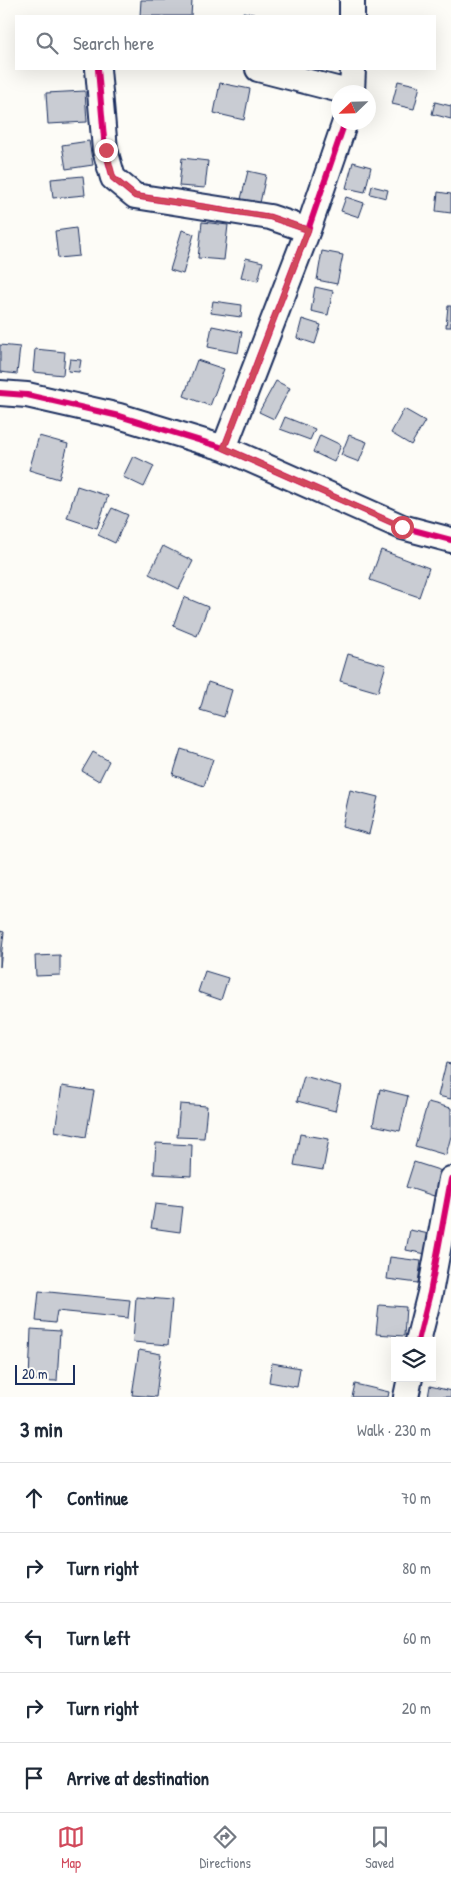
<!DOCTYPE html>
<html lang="en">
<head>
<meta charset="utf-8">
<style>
	:root { --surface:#fff; --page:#f6f6f7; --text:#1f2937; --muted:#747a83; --line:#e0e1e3; --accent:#d1495b }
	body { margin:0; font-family:"Patrick Hand",sans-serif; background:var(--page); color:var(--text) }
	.controls { position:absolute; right:15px; bottom:15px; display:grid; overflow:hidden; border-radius:0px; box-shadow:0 5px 20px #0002 }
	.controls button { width:45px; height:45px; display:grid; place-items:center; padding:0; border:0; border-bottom:1px solid var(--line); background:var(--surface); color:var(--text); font:25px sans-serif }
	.compass { position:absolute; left:331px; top:85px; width:45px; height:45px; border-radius:50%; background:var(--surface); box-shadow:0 5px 20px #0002; rotate:247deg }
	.scale { position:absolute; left:15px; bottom:12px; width:60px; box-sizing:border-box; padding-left:5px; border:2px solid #1b2f5e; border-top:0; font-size:14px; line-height:18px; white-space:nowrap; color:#1b2f5e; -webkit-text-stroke:4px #fdfcf7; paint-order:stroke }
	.stop { position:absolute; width:15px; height:15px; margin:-11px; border:4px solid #d1495b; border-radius:50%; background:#fff }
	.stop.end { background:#d1495b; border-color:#fff; box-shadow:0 1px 5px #0008 }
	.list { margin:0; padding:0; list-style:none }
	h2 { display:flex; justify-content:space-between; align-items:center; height:65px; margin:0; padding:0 20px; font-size:21px }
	h2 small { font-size:16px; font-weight:400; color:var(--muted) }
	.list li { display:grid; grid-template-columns:32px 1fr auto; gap:15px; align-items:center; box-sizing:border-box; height:70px; padding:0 20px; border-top:1px solid var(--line) }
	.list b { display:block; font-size:19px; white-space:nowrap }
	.list em { font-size:16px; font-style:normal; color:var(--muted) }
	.icon { flex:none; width:28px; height:28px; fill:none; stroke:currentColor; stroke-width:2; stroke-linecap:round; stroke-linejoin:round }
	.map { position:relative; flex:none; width:451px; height:1397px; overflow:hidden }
	.search { position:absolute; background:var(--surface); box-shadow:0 5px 20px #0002; left:15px; right:15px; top:15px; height:55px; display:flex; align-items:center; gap:12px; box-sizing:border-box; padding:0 18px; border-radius:0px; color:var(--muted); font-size:19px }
	.sheet { height:415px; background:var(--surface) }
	nav { display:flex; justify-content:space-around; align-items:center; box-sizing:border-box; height:70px; border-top:1px solid var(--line); background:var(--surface); font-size:14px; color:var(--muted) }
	nav a { display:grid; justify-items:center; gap:2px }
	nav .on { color:var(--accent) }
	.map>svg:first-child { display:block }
</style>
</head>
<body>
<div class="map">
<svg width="451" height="1397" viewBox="0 0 451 1397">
	<rect width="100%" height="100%" fill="#fdfcf7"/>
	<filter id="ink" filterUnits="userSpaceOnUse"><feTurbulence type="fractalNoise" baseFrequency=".02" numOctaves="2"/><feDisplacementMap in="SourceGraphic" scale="10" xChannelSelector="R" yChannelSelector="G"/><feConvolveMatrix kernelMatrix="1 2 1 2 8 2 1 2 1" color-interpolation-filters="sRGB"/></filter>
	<g filter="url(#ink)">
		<path fill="#c9ccd3" stroke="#1b2f5e" d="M141 0H192L191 16H140Z
			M243 12 264 16H243Z
			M398 81 420 86 414 109 392 104Z
			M220 83 250 89 244 120 214 113Z
			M85 91 87 122 48 124 46 93Z
			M435 102 451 106V119L432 114Z
			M89 141 93 165 66 169 62 145Z
			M182 158 208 161 205 188 179 186Z
			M353 162 371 167 365 192 346 188Z
			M248 171 266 175 260 203 241 199Z
			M83 176 85 195 53 198 51 179Z
			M372 186 388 190 386 198 370 194Z
			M438 192 451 194V213L436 211Z
			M346 197 364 203 359 217 341 211Z
			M202 222 228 225 224 260 198 258Z
			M76 228 79 256 58 258 55 231Z
			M182 230 194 234 183 274 170 270Z
			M322 251 343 255 337 284 317 280Z
			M246 258 263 262 258 281 241 277Z
			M315 287 333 291 328 315 311 311Z
			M213 301 242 305 241 317 211 313Z
			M448 306H451V327H446Z
			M302 319 321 325 315 344 297 338Z
			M212 326 242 332 238 353 208 347Z
			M0 345 20 347 17 374 0 372Z
			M35 349 65 352 63 375 33 372Z
			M70 359 81 360 79 372 68 371Z
			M197 360 224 369 210 406 184 396Z
			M276 381 290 388 274 419 259 412Z
			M404 409 425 421 411 445 391 433Z
			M285 417 315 429 310 440 280 429Z
			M320 435 341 445 334 462 313 452Z
			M349 435 367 442 359 462 341 455Z
			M39 436 68 444 59 479 29 470Z
			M133 456 154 466 144 487 123 477Z
			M77 486 108 496 97 528 67 518Z
			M112 508 128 515 115 543 98 535Z
			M163 546 193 561 179 589 149 574Z
			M381 550 429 568 419 597 370 580Z
			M184 597 208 607 197 636 173 626Z
			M348 654 386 665 378 692 340 681Z
			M208 682 232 690 224 717 200 710Z
			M181 749 213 759 204 786 173 775Z
			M93 752 109 761 99 781 82 771Z
			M350 790 378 797 369 834 342 827Z
			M0 931 4 932 0 967Z
			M60 955V975L36 976 35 956Z
			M205 971 228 978 221 1000 198 992Z
			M446 1063 451 1064V1099L438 1096Z
			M304 1076 341 1086 335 1111 297 1101Z
			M62 1086 94 1091 86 1137 55 1131Z
			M380 1089 408 1096 400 1131 373 1125Z
			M428 1102 451 1108V1136L446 1155 415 1146Z
			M180 1104 207 1106 204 1138 177 1137Z
			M300 1134 329 1139 323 1170 294 1165Z
			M156 1143 192 1145 191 1176 154 1174Z
			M414 1162 442 1171 434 1196 406 1187Z
			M155 1204 183 1207 180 1232 151 1228Z
			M410 1230 429 1234 426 1254 406 1250Z
			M390 1257 421 1261 418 1283 387 1279Z
			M39 1291 130 1300 128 1318 57 1311 55 1323 36 1321Z
			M136 1297 172 1300 168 1345 133 1342Z
			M379 1305 406 1307 404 1336 376 1334Z
			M31 1329 60 1331 57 1381 29 1380Z
			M139 1350 161 1354 156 1397 132 1395Z
			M272 1363 300 1368 297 1387 269 1382Z
			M355 1384 389 1392 388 1397H352Z
			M430 1386 451 1391V1397H428Z"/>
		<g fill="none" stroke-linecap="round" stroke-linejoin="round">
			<defs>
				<path id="minor" d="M352 0V16
					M98 69 105 150 113 178 135 196 270 217 308 230
					M258 69 348 92
					M352 92 353 69
					M0 393 27 395 119 416 224 448 402 527 451 540
					M224 448 308 230 345 122
					M418 1341 430 1293 451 1179
					M406 1397 410 1378"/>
			</defs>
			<use href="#minor" stroke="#1b2f5e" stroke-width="28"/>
			<use href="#minor" stroke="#fdfcf7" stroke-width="24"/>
			<defs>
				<path id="cycleway" d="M98 69 105 150 113 178 135 196 270 217 308 230
					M0 393 27 395 119 416 224 448 402 527 451 540
					M224 448 308 230 345 122
					M418 1341 430 1293 451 1179"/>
			</defs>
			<use href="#cycleway" stroke="#fdfcf7" stroke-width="9"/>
			<use href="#cycleway" stroke="#d6006c" stroke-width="6"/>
		</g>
	</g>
	<g fill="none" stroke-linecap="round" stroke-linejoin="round" filter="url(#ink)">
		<path stroke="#d1495b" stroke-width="6" d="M106 150 113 178 135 196 270 217 308 230 224 448 402 527"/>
	</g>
</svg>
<div class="controls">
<button><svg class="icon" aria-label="layers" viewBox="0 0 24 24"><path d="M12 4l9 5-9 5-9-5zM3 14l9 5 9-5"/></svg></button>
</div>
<svg class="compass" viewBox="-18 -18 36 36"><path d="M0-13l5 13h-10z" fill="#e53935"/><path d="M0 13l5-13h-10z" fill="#747a83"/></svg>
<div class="scale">20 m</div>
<div class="stop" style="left:402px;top:527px"></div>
<div class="stop end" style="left:106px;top:150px"></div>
<div class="search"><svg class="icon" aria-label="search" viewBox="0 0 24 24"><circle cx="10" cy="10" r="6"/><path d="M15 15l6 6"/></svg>Search here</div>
</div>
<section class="sheet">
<h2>3 min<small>Walk · 230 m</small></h2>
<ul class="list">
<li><svg class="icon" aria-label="ahead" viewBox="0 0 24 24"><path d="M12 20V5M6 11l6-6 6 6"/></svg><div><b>Continue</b></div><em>70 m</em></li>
<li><svg class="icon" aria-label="right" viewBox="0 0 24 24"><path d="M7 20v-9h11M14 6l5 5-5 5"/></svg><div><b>Turn right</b></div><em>80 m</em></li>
<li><svg class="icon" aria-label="left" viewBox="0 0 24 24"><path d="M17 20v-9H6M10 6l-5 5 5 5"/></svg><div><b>Turn left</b></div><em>60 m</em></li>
<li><svg class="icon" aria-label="right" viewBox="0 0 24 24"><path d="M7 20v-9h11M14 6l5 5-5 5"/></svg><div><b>Turn right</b></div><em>20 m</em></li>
<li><svg class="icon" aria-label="arrive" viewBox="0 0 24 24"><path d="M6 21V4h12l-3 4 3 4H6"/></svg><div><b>Arrive at destination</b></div></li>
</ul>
</section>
<nav>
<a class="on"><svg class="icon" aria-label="map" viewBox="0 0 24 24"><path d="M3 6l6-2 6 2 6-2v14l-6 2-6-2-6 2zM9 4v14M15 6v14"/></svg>Map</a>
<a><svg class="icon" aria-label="directions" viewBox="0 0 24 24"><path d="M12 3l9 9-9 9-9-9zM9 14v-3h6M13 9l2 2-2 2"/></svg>Directions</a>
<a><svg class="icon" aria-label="saved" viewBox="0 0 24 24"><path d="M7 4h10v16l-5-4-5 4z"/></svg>Saved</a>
</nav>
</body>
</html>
